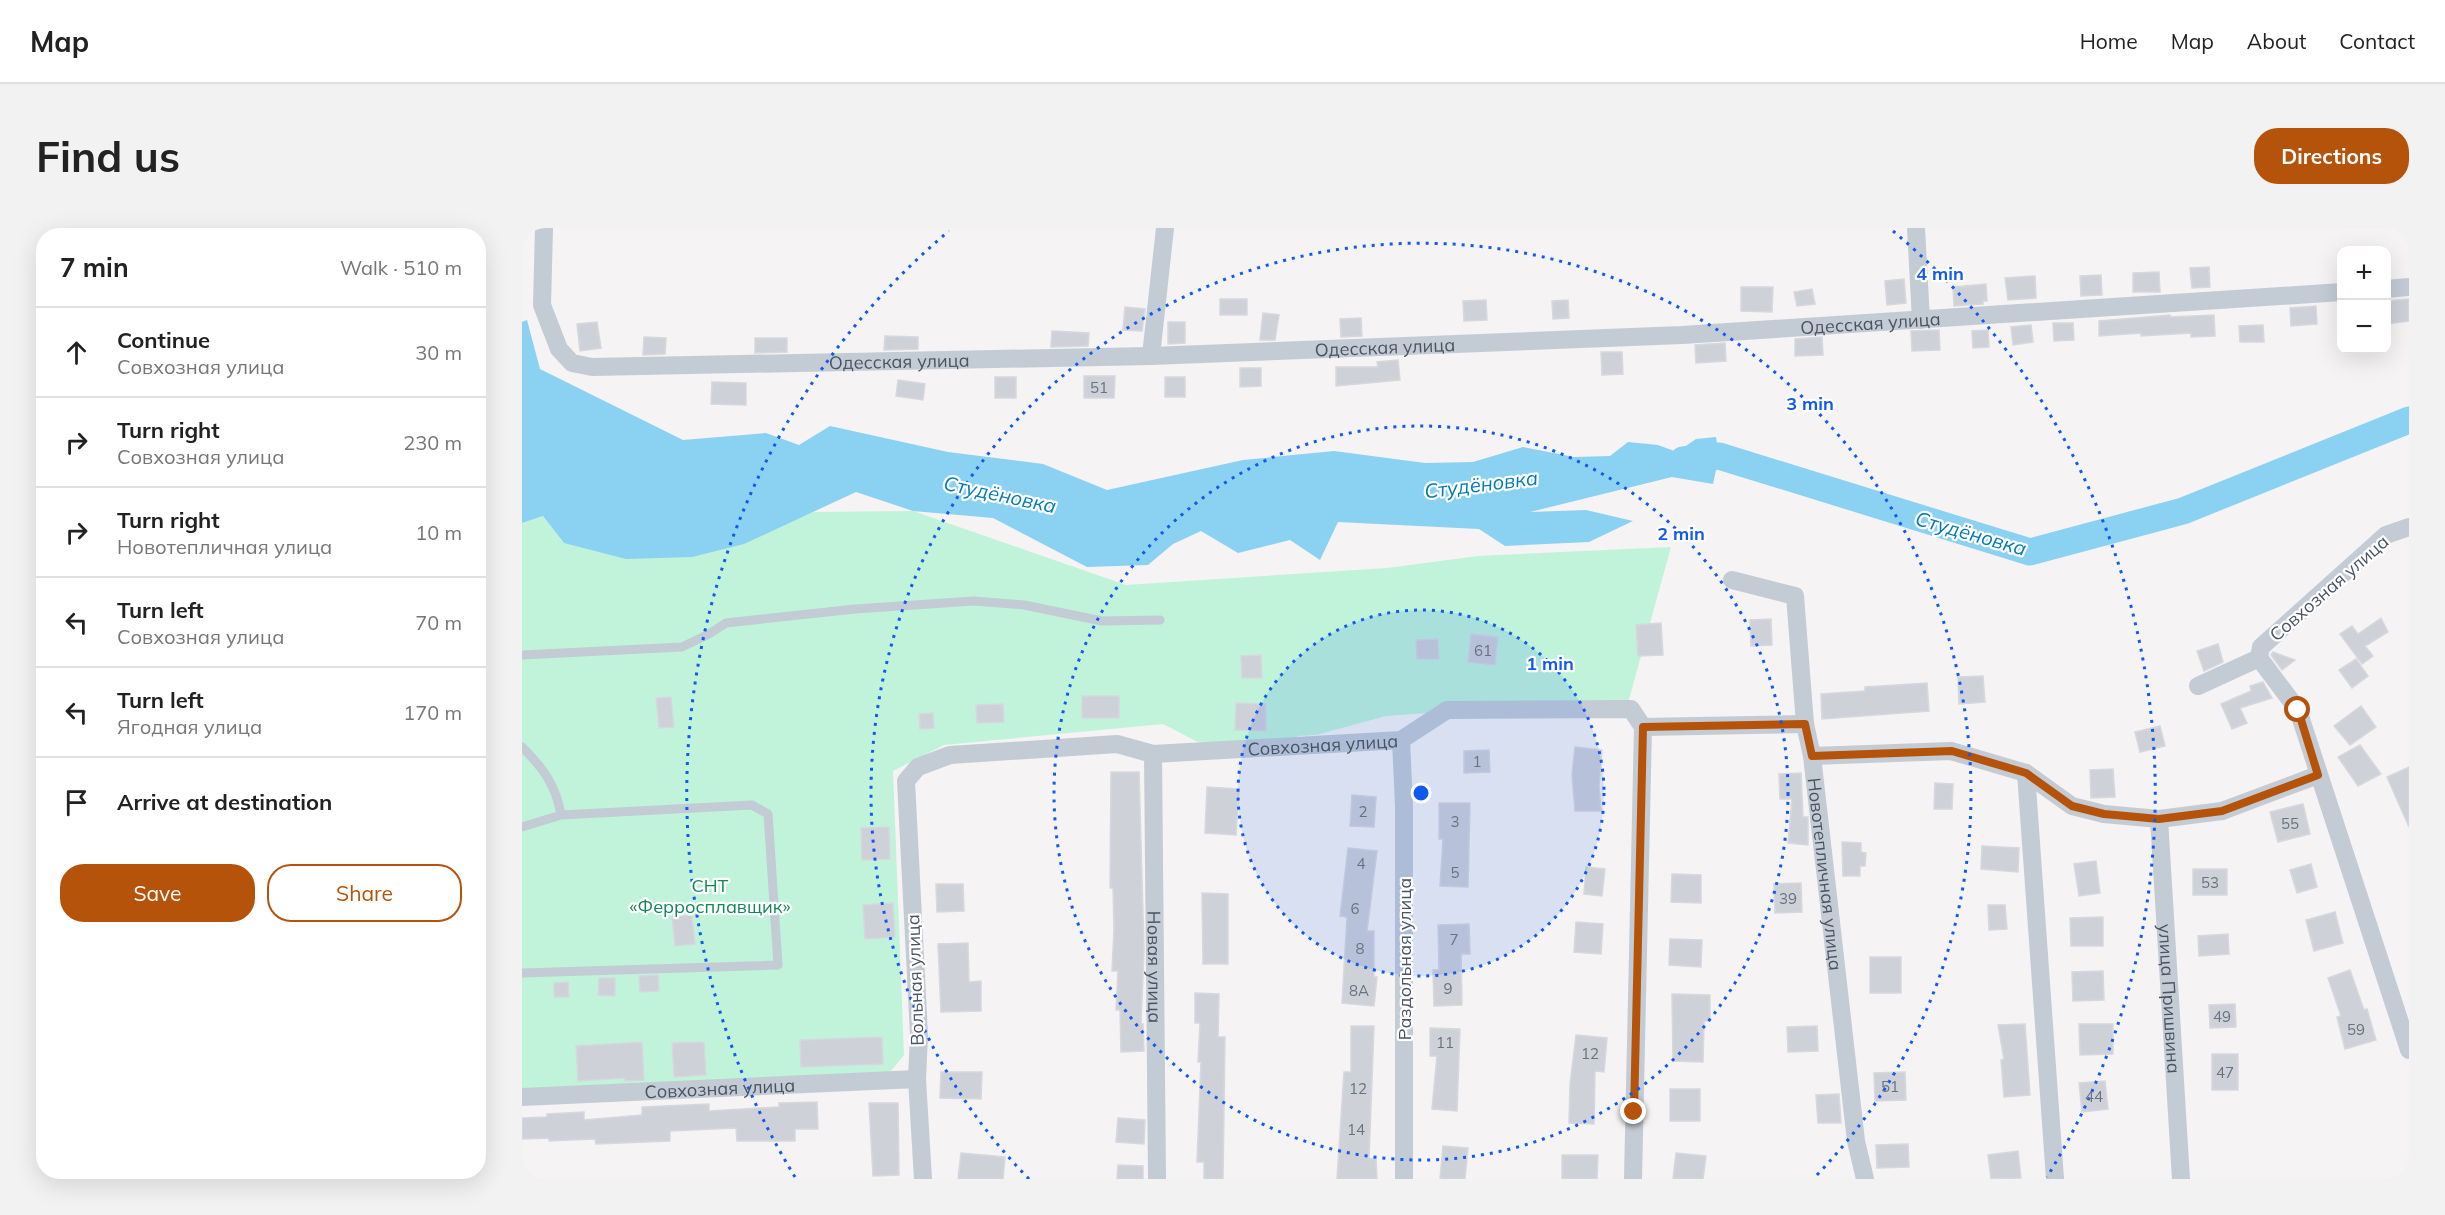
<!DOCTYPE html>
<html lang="en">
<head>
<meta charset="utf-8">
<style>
	:root { --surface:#fff; --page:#f2f2f2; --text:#222; --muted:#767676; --line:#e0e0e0; --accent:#b45309 }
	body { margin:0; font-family:Mulish,sans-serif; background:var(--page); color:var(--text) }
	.controls { position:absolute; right:18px; top:18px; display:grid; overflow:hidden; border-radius:12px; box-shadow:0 6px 24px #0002 }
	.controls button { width:54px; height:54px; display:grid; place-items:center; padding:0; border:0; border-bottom:2px solid var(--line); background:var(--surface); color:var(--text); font:30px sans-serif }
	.stop { position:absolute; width:18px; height:18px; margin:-14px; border:4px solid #b45309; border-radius:50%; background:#fff }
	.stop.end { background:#b45309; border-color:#fff; box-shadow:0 2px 6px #0008 }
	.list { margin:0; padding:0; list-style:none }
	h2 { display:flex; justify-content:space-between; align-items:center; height:78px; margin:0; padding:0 24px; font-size:26px }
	h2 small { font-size:20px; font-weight:400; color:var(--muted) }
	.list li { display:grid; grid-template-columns:39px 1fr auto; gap:18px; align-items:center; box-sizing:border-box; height:90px; padding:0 24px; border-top:2px solid var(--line) }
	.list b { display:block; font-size:22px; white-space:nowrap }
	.list p { margin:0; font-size:20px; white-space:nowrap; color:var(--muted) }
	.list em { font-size:20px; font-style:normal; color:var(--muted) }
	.actions { display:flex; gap:12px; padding:18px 24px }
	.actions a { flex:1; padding:14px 0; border:2px solid var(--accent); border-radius:24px; text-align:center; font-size:21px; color:var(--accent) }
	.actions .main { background:var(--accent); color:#fff }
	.icon { flex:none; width:33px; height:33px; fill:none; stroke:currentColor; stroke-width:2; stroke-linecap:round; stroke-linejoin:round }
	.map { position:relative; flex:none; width:1887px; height:951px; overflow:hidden; border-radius:24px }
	header { display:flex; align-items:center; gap:36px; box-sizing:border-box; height:84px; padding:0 30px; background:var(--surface); border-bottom:2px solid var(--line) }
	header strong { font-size:28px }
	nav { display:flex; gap:33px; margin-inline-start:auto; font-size:21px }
	.intro { display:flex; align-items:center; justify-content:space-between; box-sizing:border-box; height:144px; padding:0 36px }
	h1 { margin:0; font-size:42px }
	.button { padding:15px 27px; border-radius:24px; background:var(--accent); color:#fff; font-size:21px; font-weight:700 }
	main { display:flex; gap:36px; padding:0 36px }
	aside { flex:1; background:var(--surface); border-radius:24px; box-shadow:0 6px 24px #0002 }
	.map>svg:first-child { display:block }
</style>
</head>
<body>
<header>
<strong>Map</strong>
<nav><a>Home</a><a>Map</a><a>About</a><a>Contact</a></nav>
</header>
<div class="intro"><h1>Find us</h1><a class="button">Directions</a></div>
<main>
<aside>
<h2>7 min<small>Walk · 510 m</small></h2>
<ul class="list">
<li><svg class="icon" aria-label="ahead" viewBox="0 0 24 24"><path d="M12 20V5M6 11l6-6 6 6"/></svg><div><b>Continue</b><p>Совхозная улица</p></div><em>30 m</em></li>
<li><svg class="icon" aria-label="right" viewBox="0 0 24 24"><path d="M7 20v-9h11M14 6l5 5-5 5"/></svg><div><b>Turn right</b><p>Совхозная улица</p></div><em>230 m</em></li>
<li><svg class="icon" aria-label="right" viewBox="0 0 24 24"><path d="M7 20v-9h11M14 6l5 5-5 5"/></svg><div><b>Turn right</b><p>Новотепличная улица</p></div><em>10 m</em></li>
<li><svg class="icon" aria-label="left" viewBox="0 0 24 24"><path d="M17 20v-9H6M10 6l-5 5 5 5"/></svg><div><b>Turn left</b><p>Совхозная улица</p></div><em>70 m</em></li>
<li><svg class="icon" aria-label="left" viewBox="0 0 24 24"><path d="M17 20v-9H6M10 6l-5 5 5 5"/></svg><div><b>Turn left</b><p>Ягодная улица</p></div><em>170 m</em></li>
<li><svg class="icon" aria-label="arrive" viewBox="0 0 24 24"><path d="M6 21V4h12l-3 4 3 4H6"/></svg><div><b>Arrive at destination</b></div></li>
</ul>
<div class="actions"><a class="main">Save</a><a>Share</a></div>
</aside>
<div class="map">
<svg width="1887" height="951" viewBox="0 0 1887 951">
	<rect width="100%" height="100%" fill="#f5f3f3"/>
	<path fill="#c0f3da" d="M391 283 604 357 865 340 956 328 1149 319 1106 475 1007 478 864 488 794 507 776 508 766 514H676L641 496 422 517 371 543 382 827 364 849 0 863V295L21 288 42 315 194 323 292 284Z"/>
	<path fill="#8bd1f2" d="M5 92 18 141 161 212 244 205 277 217 308 198 426 224 521 236 585 262 721 232 812 223 903 235 951 234 1001 219 1052 229 1088 228 1106 214 1136 217 1155 224 1174 211 1194 209 1197 228 1191 256 1150 249 1008 284 1064 282 1111 293 1067 314 983 318 957 301 816 294 798 332 768 312 716 325 679 303 651 316 626 337 565 339 471 290 391 283 334 264 222 316 170 329 104 331 42 315 21 288 0 295V94Z"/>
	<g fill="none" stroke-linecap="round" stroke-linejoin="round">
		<path stroke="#8bd1f2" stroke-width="27" d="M1161 232 1197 228 1508 324 1661 283 1887 192"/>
	</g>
	<path fill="#ced1d8" stroke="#d6d8de" stroke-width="1.5" d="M1687 39 1688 59 1670 60 1668 40Z
		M1637 44 1638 64H1611V45Z
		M1579 47 1580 67 1559 68 1558 48Z
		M1513 48 1514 70 1486 72 1483 50Z
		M1382 51 1384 75 1365 77 1363 53Z
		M1464 56 1465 73H1461V76L1432 78 1431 59Z
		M1219 59H1251L1250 84 1219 83Z
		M1290 61 1293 76 1275 78 1272 64Z
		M698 71H725V87H698Z
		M1887 71V93L1864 96V73Z
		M964 72 965 92 942 93 941 73Z
		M1046 72 1047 90 1031 91 1030 73Z
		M1794 78 1795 96 1769 98 1768 80Z
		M603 79 623 81 620 103 601 102Z
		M741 85 757 87 753 112H738Z
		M1648 87V89L1692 87 1693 108 1669 109V105L1619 108V105L1577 108V93Z
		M839 90 840 108 819 109 818 91Z
		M75 94 79 120 58 123 55 96Z
		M646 94H663V115L646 116Z
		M1531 95H1551L1552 112 1532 113Z
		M1509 97 1511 114 1491 117 1489 99Z
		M1741 97 1742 114H1718L1717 98Z
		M1417 102 1418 122 1390 123 1389 103Z
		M1466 102 1467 119 1451 120 1450 103Z
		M530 103 567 105 566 118 529 119Z
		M363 108 396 109V121L362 122Z
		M122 109 144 110 143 126 121 127Z
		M1300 109 1301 127 1273 128V111Z
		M233 110H265V124L233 125Z
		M1203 115 1204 133 1174 135 1173 117Z
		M1079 124H1100L1101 146 1080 147Z
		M876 132 878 152 814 158V139H856L855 134Z
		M718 140H739V158L718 159Z
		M562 148H593L592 170H562Z
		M473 149H494V170H473Z
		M643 149H663V169H643Z
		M376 152 403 156 401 172 374 168Z
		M190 154 224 155V177L189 176Z
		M1859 390 1866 404 1843 418 1851 428 1840 436 1818 406 1830 398 1836 406Z
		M1249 391 1250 417 1229 418 1228 392Z
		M1139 395 1141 427 1116 428 1114 397Z
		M949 406 976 409 973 437 946 434Z
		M916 411 917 431H895L894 412Z
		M1696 416 1701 434 1682 443 1675 423Z
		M1751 424 1773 432 1760 442 1749 427Z
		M739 427 740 450H720L719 428Z
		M1834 431 1846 448 1830 460 1817 442Z
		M1461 448 1463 474 1437 476 1436 449Z
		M1741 454 1750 470 1718 480 1725 495 1710 501 1699 476 1729 463 1728 458Z
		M1405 455 1407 483 1300 491 1299 466 1343 463V459Z
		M560 468H597V490H560Z
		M149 469 152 499 137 500 134 470Z
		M714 475 744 476V503L713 502Z
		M481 476 482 494 455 495 454 477Z
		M1839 478 1854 499 1828 517 1812 498Z
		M411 485 412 500 398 501 397 486Z
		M1638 498 1643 518 1618 524 1613 504Z
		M1838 517 1859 546 1836 558 1816 529Z
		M1053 519 1080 522 1077 558 1079 583H1053L1050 547Z
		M967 522 968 544 942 545V523Z
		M1887 539V599L1865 549Z
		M1591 541 1593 569 1569 570 1568 542Z
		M589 544H617L622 722 619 796H621L622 823 599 824 598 782H594L596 743H590L592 701 591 660H588Z
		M1279 545 1281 589H1286V617L1266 615 1270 571H1258L1257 546Z
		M1413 555 1431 556 1430 581H1412Z
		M685 559 717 561 714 607 683 605Z
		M830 567 854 569 852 599 828 598Z
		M917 575H948L946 659 918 658 921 611H917Z
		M1781 576 1788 606 1756 614 1748 584Z
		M367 599 368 631 340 632 339 600Z
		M1320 614 1339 615V624L1344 625 1343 638H1338V648H1321Z
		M1460 618 1497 620 1496 644 1459 641Z
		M826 620 855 623 845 703H852V749H855L852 778 820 775 825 689 818 688Z
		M1574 633 1578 665 1557 668 1552 636Z
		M1789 636 1795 659 1775 665 1768 642Z
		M1064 639 1083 641 1080 668 1062 666Z
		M1671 641H1705V667H1671Z
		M1150 646 1179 647V675L1149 674Z
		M1279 655 1280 684 1253 685 1252 656Z
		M414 656H441L442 683 415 684Z
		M680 665 706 666V736H681Z
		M371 675 373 709 343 711 341 677Z
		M1466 677H1483L1485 701 1467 702Z
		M1813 684 1821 715 1792 723 1784 692Z
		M170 687 173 716 153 718 150 689Z
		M1581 689V718H1549L1548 690Z
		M1054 694 1081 696 1079 726 1052 724Z
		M947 696 948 726H939L940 777 912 778 911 742H917L916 697Z
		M1706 706 1707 726 1677 728 1676 708Z
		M1148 711 1180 712 1179 739 1147 737Z
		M446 715 447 754 459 753V783L419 784 416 716Z
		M1348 729H1379V765H1348Z
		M1828 742 1842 782 1845 781 1854 812 1823 821 1815 789 1819 788 1806 750Z
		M1581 743 1582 772 1551 773 1550 744Z
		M136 747 137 763 118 764 117 748Z
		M77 750H93V768L76 767Z
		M46 754 47 769H32V755Z
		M673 765 697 766 696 809H703L701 951H682V934H675L679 834H676L678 795H673Z
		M1150 766 1188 767V793H1182L1181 834 1151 833Z
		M1713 776 1714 799 1688 800 1687 777Z
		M1503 796 1508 867 1482 869 1479 832 1482 831 1476 797Z
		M1557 796H1591V826L1558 827Z
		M829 798H852L847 931 854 930 855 951H815L822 844H829Z
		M1295 798 1296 823 1266 824 1265 799Z
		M908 800 938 801 935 883 910 881 915 828H908Z
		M1054 807 1085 810 1082 844 1073 843 1072 896 1047 895 1048 856Z
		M360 809 361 836 279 839 278 812Z
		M120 814 122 852 103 853V850L56 853 54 818Z
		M182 814 184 847 152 849 150 815Z
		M1690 826H1716V862H1690Z
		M419 844H460L459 871 418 870Z
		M1383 844 1384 872 1353 873 1352 845Z
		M1583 853 1586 881 1560 884 1557 855Z
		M1148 861H1178V893H1148Z
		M1317 866 1319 895H1296L1294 867Z
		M295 874 296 901H273V913H215L214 900 148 903V913L74 916 73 911 27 913V910L0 911V890L25 889V886L62 884V892L120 887V879L187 876V883L257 879V875Z
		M347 875H376L377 947 351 948Z
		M596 890 623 892 622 916 594 914Z
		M1386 916 1387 939 1355 940 1354 917Z
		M921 918 946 920 943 951H918Z
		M1496 923 1499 950 1469 951 1466 927Z
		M439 925 483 929 481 951H436Z
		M1154 925 1184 928 1181 951H1151Z
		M1040 927H1076L1075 951H1040Z
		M596 937 621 938V951H595Z"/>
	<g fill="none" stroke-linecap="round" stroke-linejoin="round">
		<path stroke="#c3cbd4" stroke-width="9" d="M0 427 160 419 187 406 204 395 333 381 452 373 502 377 580 393 638 392
			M0 519C21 540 34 557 39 587
			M0 599 39 587 230 577 246 586 256 737 0 745"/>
		<g stroke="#c3cbd4" stroke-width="18">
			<path id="s1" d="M22 0 20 77 37 121 50 135 70 139 629 128 1160 107 1820 64"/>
			<path d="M1394 0 1399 92"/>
			<path d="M1864 61 1887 59"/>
			<path d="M629 128 643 0"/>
			<path d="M1887 299 1864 307 1739 419 1737 430 1776 482 1887 822"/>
			<path id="s2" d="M1210 352 1273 368 1283 496 1290 528 1334 913 1343 951"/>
			<path d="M1676 458 1737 430"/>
			<path d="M879 512 882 578V951"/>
			<path id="s3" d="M631 526 635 951"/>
			<path d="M1290 528 1429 523 1504 545 1550 578 1582 586 1637 591 1700 583 1796 547"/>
			<path d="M1504 545 1533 951"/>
			<path id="s4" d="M1637 591 1659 951"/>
			<path id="s5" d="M0 869 395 851"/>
			<path id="s6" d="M401 951 395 851 397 807 384 553 396 539 428 527 595 516 631 526 879 512 925 482 1109 481 1121 499 1283 496"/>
			<path d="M1111 951 1121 499"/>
		</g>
	</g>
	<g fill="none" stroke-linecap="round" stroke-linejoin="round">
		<path stroke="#b45309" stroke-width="8" d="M1112 884 1121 499 1283 496 1290 528 1430 523 1504 545 1550 578 1582 586 1637 591 1700 583 1796 547 1776 482"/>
	</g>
	<circle cx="899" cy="565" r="183" fill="#1059f1" fill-opacity=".12"/>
	<g fill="none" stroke="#1059f1" stroke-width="3" stroke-dasharray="3 6">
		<circle cx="899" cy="565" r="183"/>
		<circle cx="899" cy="565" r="367"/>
		<path d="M507 951A550 550 0 1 1 1291 951"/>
		<path d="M273 949A734 734 0 0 1 427 3M1371 3A734 734 0 0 1 1525 949"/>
	</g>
	<g text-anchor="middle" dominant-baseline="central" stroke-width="4.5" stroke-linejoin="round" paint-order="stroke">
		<g font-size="15" fill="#6a7280">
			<text x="577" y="159">51</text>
			<text x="961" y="422">61</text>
			<text x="955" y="533">1</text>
			<text x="841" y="583">2</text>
			<text x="933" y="593">3</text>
			<text x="1768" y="595">55</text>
			<text x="839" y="635">4</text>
			<text x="933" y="644">5</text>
			<text x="1688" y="654">53</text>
			<text x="1266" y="670">39</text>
			<text x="833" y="680">6</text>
			<text x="932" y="711">7</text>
			<text x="838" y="720">8</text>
			<text x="926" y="760">9</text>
			<text x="837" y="762">8А</text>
			<text x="1700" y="788">49</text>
			<text x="1834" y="801">59</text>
			<text x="923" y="814">11</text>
			<text x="1068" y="825">12</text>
			<text x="1703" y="844">47</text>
			<text x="1368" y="858">51</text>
			<text x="836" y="860">12</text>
			<text x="1572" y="868">44</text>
			<text x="834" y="901">14</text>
		</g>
		<g font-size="18" fill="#495362" stroke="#fff">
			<text stroke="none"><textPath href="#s1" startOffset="1443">Одесская улица</textPath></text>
			<text stroke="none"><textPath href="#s1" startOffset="957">Одесская улица</textPath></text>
			<text stroke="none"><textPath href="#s1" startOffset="471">Одесская улица</textPath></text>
			<text transform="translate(1807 360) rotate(-41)">Совхозная улица</text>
			<text stroke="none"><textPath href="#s6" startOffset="826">Совхозная улица</textPath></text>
			<text stroke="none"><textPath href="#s2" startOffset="345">Новотепличная улица</textPath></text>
			<text transform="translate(882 731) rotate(-90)">Раздольная улица</text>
			<text stroke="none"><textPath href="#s3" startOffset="213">Новая улица</textPath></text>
			<text transform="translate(393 752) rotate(-92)">Вольная улица</text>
			<text stroke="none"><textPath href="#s4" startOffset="180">улица Пришвина</textPath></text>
			<text stroke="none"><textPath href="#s5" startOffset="198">Совхозная улица</textPath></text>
		</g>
		<g font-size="18" fill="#128558" stroke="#fff">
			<text x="188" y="657">СНТ<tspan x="188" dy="21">«Ферросплавщик»</tspan></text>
		</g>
		<g font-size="20" font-style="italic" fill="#047ab2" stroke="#fff">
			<text transform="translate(959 256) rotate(-7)">Студёновка</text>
			<text transform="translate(478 266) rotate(12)">Студёновка</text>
			<text transform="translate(1449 305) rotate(16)">Студёновка</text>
		</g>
	</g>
	<circle cx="899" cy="565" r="9" fill="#1059f1" stroke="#fff" stroke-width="3"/>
	<g font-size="18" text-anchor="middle" font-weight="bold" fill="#1059f1" stroke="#fff" stroke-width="4.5" stroke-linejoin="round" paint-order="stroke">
		<text x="1418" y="52">4 min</text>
		<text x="1288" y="182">3 min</text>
		<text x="1159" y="312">2 min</text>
		<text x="1028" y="442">1 min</text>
	</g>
</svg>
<div class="controls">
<button>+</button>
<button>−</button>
</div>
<div class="stop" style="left:1776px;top:482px"></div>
<div class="stop end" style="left:1112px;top:884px"></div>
</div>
</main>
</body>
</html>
